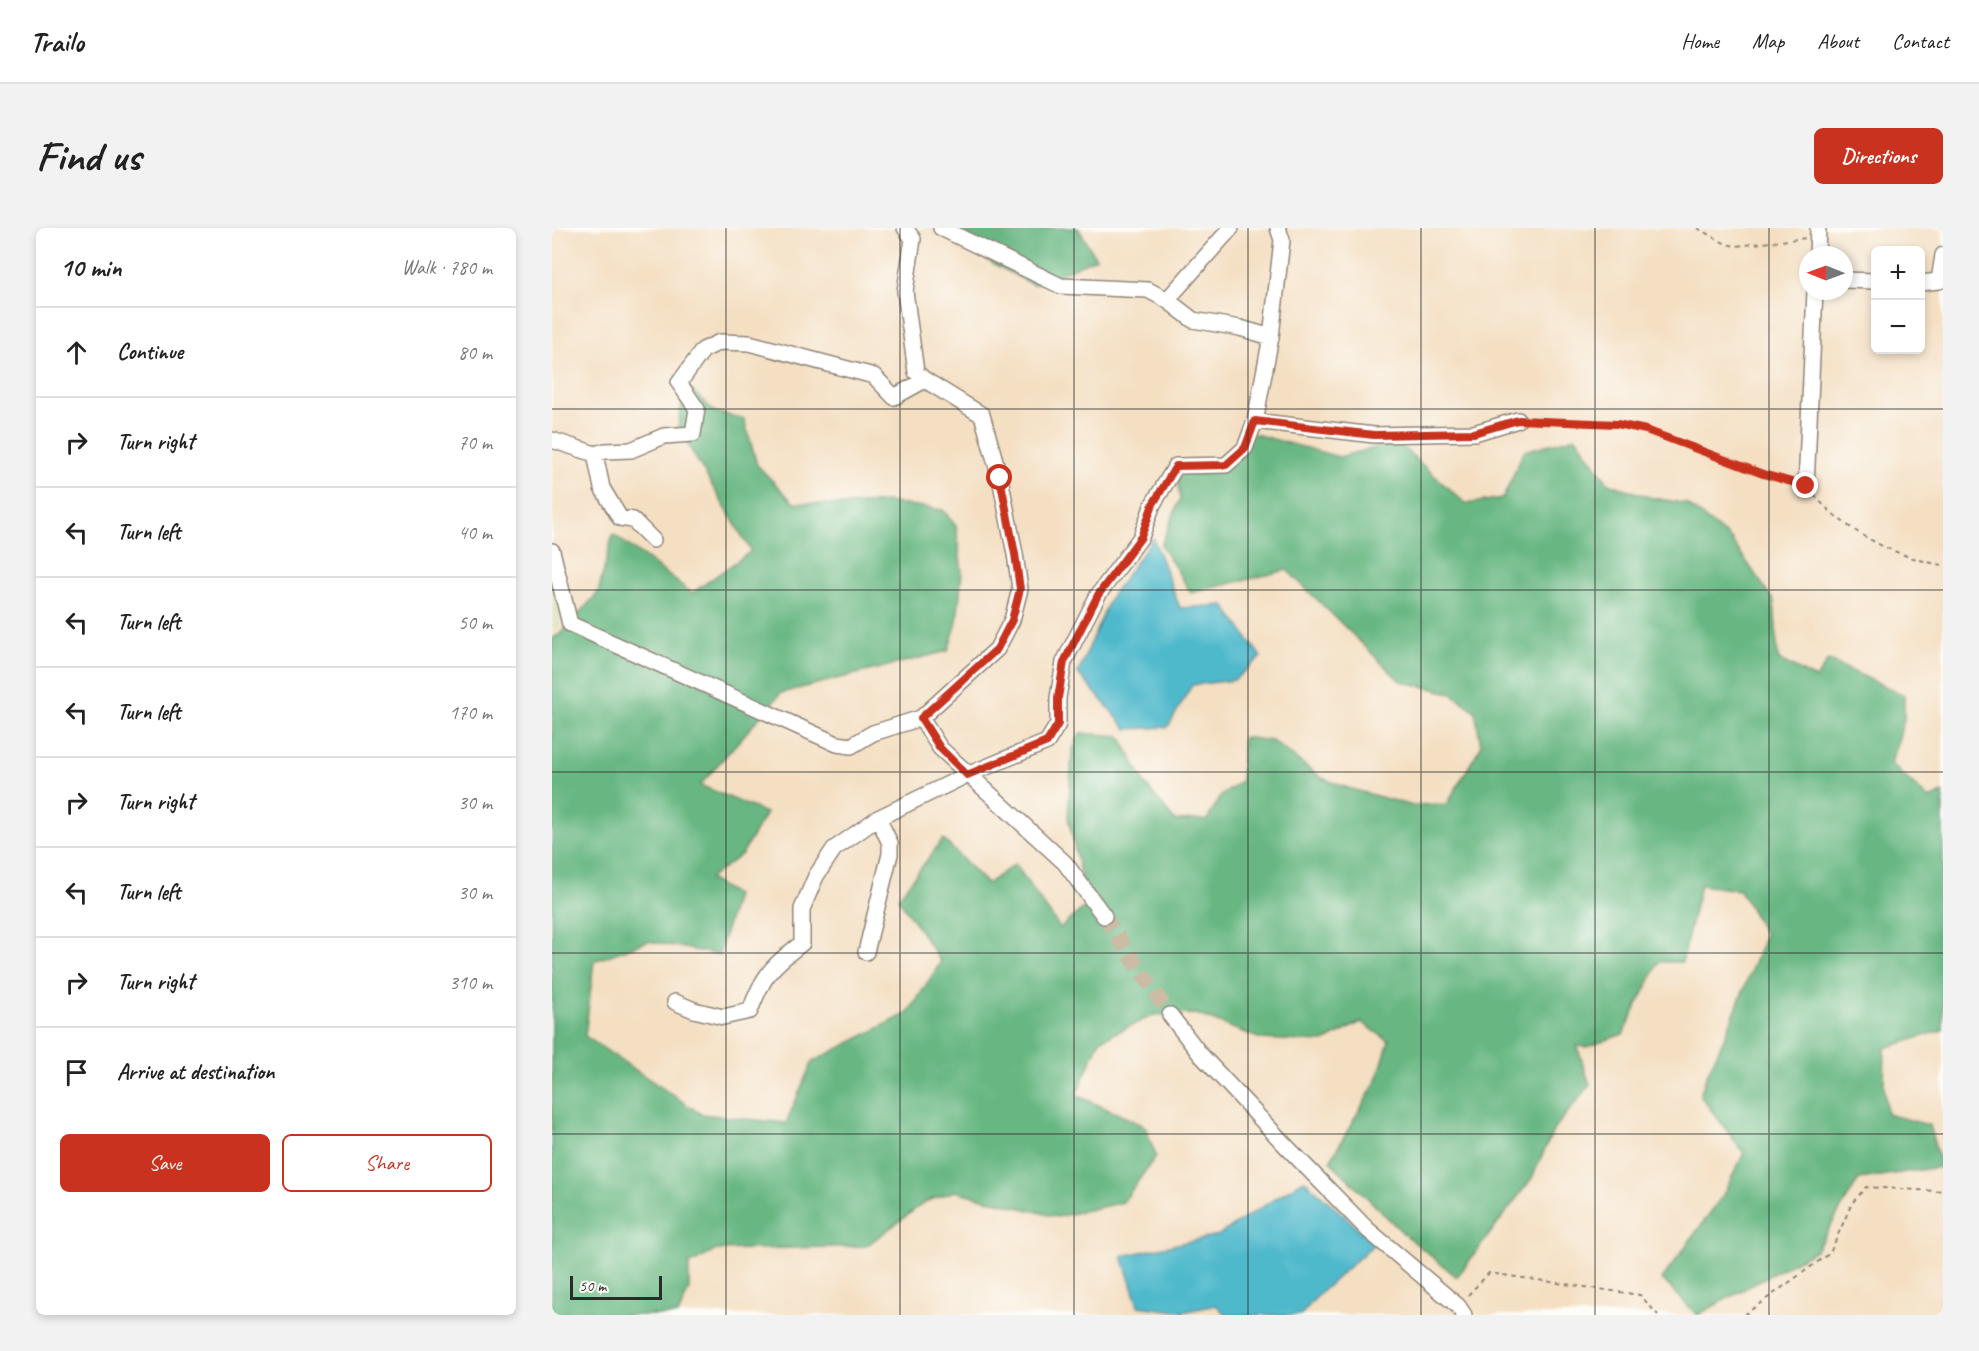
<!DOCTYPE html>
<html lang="en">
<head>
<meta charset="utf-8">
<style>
	:root { --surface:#fff; --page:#f2f2f2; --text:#222; --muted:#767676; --line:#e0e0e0; --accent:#c8321e }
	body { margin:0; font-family:Caveat,sans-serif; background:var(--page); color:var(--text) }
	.controls { position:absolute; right:18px; top:18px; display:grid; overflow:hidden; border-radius:9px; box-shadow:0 3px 9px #0003 }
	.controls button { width:54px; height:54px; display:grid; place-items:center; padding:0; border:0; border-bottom:2px solid var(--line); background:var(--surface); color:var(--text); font:30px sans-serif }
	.compass { position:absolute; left:1247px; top:18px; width:54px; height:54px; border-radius:50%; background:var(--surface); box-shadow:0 3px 9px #0003; rotate:271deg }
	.scale { position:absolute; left:18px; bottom:15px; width:92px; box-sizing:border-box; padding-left:6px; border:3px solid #2b2b2b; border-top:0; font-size:16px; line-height:21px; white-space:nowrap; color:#2b2b2b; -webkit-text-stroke:4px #fdfcf7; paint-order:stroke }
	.stop { position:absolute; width:18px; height:18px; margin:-14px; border:4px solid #c8321e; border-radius:50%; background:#fff }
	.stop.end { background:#c8321e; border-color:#fff; box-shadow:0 2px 6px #0008 }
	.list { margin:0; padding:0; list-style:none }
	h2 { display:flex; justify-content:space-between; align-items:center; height:78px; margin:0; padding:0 24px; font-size:26px }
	h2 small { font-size:20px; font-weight:400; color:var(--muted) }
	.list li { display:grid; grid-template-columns:39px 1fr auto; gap:18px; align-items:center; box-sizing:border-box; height:90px; padding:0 24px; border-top:2px solid var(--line) }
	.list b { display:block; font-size:22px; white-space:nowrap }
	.list em { font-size:20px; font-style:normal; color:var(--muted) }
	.actions { display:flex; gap:12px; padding:18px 24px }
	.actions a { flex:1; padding:14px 0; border:2px solid var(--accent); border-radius:9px; text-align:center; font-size:21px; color:var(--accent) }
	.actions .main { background:var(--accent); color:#fff }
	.icon { flex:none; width:33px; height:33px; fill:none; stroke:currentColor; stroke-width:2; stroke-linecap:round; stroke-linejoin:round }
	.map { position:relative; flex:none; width:1391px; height:1087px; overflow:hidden; border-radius:9px }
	header { display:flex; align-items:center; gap:36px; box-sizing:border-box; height:84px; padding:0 30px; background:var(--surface); border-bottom:2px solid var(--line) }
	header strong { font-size:28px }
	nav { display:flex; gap:33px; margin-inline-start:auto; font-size:21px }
	.intro { display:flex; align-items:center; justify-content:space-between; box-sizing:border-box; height:144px; padding:0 36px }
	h1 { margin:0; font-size:42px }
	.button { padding:15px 27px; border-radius:9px; background:var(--accent); color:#fff; font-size:21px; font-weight:700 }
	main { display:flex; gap:36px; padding:0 36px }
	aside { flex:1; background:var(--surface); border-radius:9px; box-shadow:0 3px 9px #0003 }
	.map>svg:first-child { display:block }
</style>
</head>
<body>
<header>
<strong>Trailo</strong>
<nav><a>Home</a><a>Map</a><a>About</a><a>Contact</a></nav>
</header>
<div class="intro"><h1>Find us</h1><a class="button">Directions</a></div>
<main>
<aside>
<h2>10 min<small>Walk · 780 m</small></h2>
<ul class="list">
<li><svg class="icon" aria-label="ahead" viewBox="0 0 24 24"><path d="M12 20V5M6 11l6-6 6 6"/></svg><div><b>Continue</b></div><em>80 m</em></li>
<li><svg class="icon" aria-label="right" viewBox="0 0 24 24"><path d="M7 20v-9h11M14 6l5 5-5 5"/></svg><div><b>Turn right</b></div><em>70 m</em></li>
<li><svg class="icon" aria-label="left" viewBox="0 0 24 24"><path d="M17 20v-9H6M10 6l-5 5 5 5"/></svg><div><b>Turn left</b></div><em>40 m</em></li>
<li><svg class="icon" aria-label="left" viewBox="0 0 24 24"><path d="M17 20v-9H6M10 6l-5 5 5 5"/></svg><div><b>Turn left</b></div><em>50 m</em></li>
<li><svg class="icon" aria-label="left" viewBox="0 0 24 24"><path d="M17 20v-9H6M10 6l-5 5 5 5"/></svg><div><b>Turn left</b></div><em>170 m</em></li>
<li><svg class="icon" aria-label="right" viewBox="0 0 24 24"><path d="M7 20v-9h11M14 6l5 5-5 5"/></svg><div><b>Turn right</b></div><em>30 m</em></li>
<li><svg class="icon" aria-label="left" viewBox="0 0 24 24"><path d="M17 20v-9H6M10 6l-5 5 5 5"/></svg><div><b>Turn left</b></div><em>30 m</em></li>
<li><svg class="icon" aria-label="right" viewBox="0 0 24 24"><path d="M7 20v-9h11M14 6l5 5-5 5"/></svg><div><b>Turn right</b></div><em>310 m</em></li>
<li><svg class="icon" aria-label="arrive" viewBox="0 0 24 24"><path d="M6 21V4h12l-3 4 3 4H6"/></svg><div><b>Arrive at destination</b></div></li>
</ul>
<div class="actions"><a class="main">Save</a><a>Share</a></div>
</aside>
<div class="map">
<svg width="1391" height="1087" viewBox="0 0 1391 1087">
	<rect width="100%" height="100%" fill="#fdfcf7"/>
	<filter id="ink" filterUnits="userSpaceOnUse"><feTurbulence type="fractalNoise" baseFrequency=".0167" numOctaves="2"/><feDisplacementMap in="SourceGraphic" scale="12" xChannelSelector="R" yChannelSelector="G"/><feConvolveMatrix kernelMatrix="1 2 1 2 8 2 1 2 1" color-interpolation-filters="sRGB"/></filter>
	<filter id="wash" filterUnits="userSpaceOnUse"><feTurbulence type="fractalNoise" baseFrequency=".008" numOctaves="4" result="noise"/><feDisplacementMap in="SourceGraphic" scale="24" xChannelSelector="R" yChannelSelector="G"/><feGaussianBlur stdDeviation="1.35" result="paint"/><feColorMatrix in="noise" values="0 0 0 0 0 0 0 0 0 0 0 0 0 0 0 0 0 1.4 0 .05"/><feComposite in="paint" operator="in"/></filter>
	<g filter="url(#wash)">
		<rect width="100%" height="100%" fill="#f4dfc3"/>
		<path fill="#deddbb" d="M0 347 11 393 6 400 0 402Z"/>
		<path fill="#68b782" stroke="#4a7156" stroke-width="1.5" d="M397 0H526L544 30 482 57C450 40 420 28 397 0Z
			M133 156 163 184 192 191 205 237 242 275 294 277 335 274 391 282 404 298 410 344 405 394 396 423 229 465 148 557 214 585 190 626 157 651 184 667 167 727 96 713 42 733 33 808 149 886 234 895 260 834 356 785 389 734 346 670 391 611 435 656 463 636 508 700 535 677 516 589 520 524 528 505 568 508 593 556 623 593 655 592 669 568 689 553 691 509 720 513 770 550 796 560 857 577 895 576 929 518 923 483 899 465 848 453 735 342 639 365 609 317 628 271 624 242 672 235 692 203 787 229 845 214 914 276 951 270 972 223 1024 209 1056 255 1097 269 1135 276 1178 310 1222 373 1226 431 1264 451 1276 432 1352 467V492L1339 536 1377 571 1391 565V802L1333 820 1332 858 1335 886 1377 897 1389 939 1307 951 1264 1022 1145 1087 1110 1051 1171 967 1192 925 1148 867 1154 849 1174 806 1213 707 1188 662 1148 657 1130 734H1107L1071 806 1035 819 1025 818 1038 857 1002 901 980 950 905 1049 851 1005 778 933 825 852 837 813 809 794 772 814 709 811 644 786 602 787 548 812 524 867 593 898 604 928 571 974 505 989 403 963 373 974 314 1018 164 1022 137 1037V1061L126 1087H0V410L7 407 46 365 61 306 140 365 199 323 126 200Z"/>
		<path fill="#4fb9cc" stroke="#3d727c" stroke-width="1.5" d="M601 310 628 380 672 377 709 429 682 452 640 457 616 499 575 501 526 445 558 370Z
			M752 952 823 1015 766 1067 749 1087H674L664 1077 631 1084 586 1078 570 1028 667 1007Z"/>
	</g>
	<g filter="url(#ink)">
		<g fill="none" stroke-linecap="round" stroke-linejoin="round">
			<path stroke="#ccbba5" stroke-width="15" stroke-dasharray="15 8" stroke-linecap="butt" d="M552 688 618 787"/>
			<defs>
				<path id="minor" d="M389 0 509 58 596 62 615 72 641 92 688 100 719 109
					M1265 27 1266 0
					M1292 52 1324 53
					M1368 55 1387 53 1391 27
					M615 72 679 0
					M703 193 822 207 922 205 966 192
					M0 212 43 226 50 260 68 290 81 292 101 312
					M43 226 53 223 79 222 112 208 141 206 145 181 127 155 151 122 168 114 197 115 322 148 342 169 373 152
					M1254 258 1263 63
					M0 323 18 396 285 516 299 518 321 505 369 490 445 421 460 392 468 361 463 326 448 250 430 187 373 152 364 144 353 63 361 11 353 0
					M369 490 388 520 513 635 552 688
					M314 724 338 626V615L326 590
					M123 774 142 782 171 789 198 783C211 747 220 738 250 715V681L264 648 282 621 326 590 415 547 495 514 506 496V470L512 434 546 367 589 309 601 276 624 238 674 237 693 220 703 193 719 109 730 12 726 0
					M618 787 648 826 734 918 816 1002 906 1078 912 1087"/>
			</defs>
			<use href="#minor" stroke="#908577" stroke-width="18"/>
			<path stroke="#908577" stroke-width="2" stroke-dasharray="4.5 4.5" stroke-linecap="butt" d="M1145 0 1174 16 1183 18 1254 10
				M979 193C1017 194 1057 192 1094 202 1145 216 1192 240 1242 255
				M1262 267C1295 304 1342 329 1391 337
				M916 1067 937 1045 1088 1067 1106 1087
				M1192 1087 1278 1025 1300 975 1314 959 1386 963 1391 961"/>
			<use href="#minor" stroke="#fff" stroke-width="15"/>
		</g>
	</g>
	<g fill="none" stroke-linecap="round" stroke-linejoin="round" filter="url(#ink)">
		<path stroke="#c8321e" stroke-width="8" d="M448 250 463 326 468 361 460 392 445 421 369 490 388 520 415 547 495 514 506 496V470L512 434 546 367 589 309 601 276 624 238 674 237 693 220 703 193 822 207 922 205 966 192 1065 196 1094 202 1211 246 1254 258"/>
	</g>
	<path fill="none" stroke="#2b2b2b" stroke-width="1.5" stroke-opacity="0.55" d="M174 0V1087M348 0V1087M522 0V1087M696 0V1087M869 0V1087M1043 0V1087M1217 0V1087M0 181H1391M0 362H1391M0 544H1391M0 725H1391M0 906H1391"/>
</svg>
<div class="controls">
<button>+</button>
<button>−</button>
</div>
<svg class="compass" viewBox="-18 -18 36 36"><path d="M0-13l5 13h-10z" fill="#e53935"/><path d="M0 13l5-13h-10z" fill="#767676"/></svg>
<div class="scale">50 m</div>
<div class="stop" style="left:448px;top:250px"></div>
<div class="stop end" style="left:1254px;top:258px"></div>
</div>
</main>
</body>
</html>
